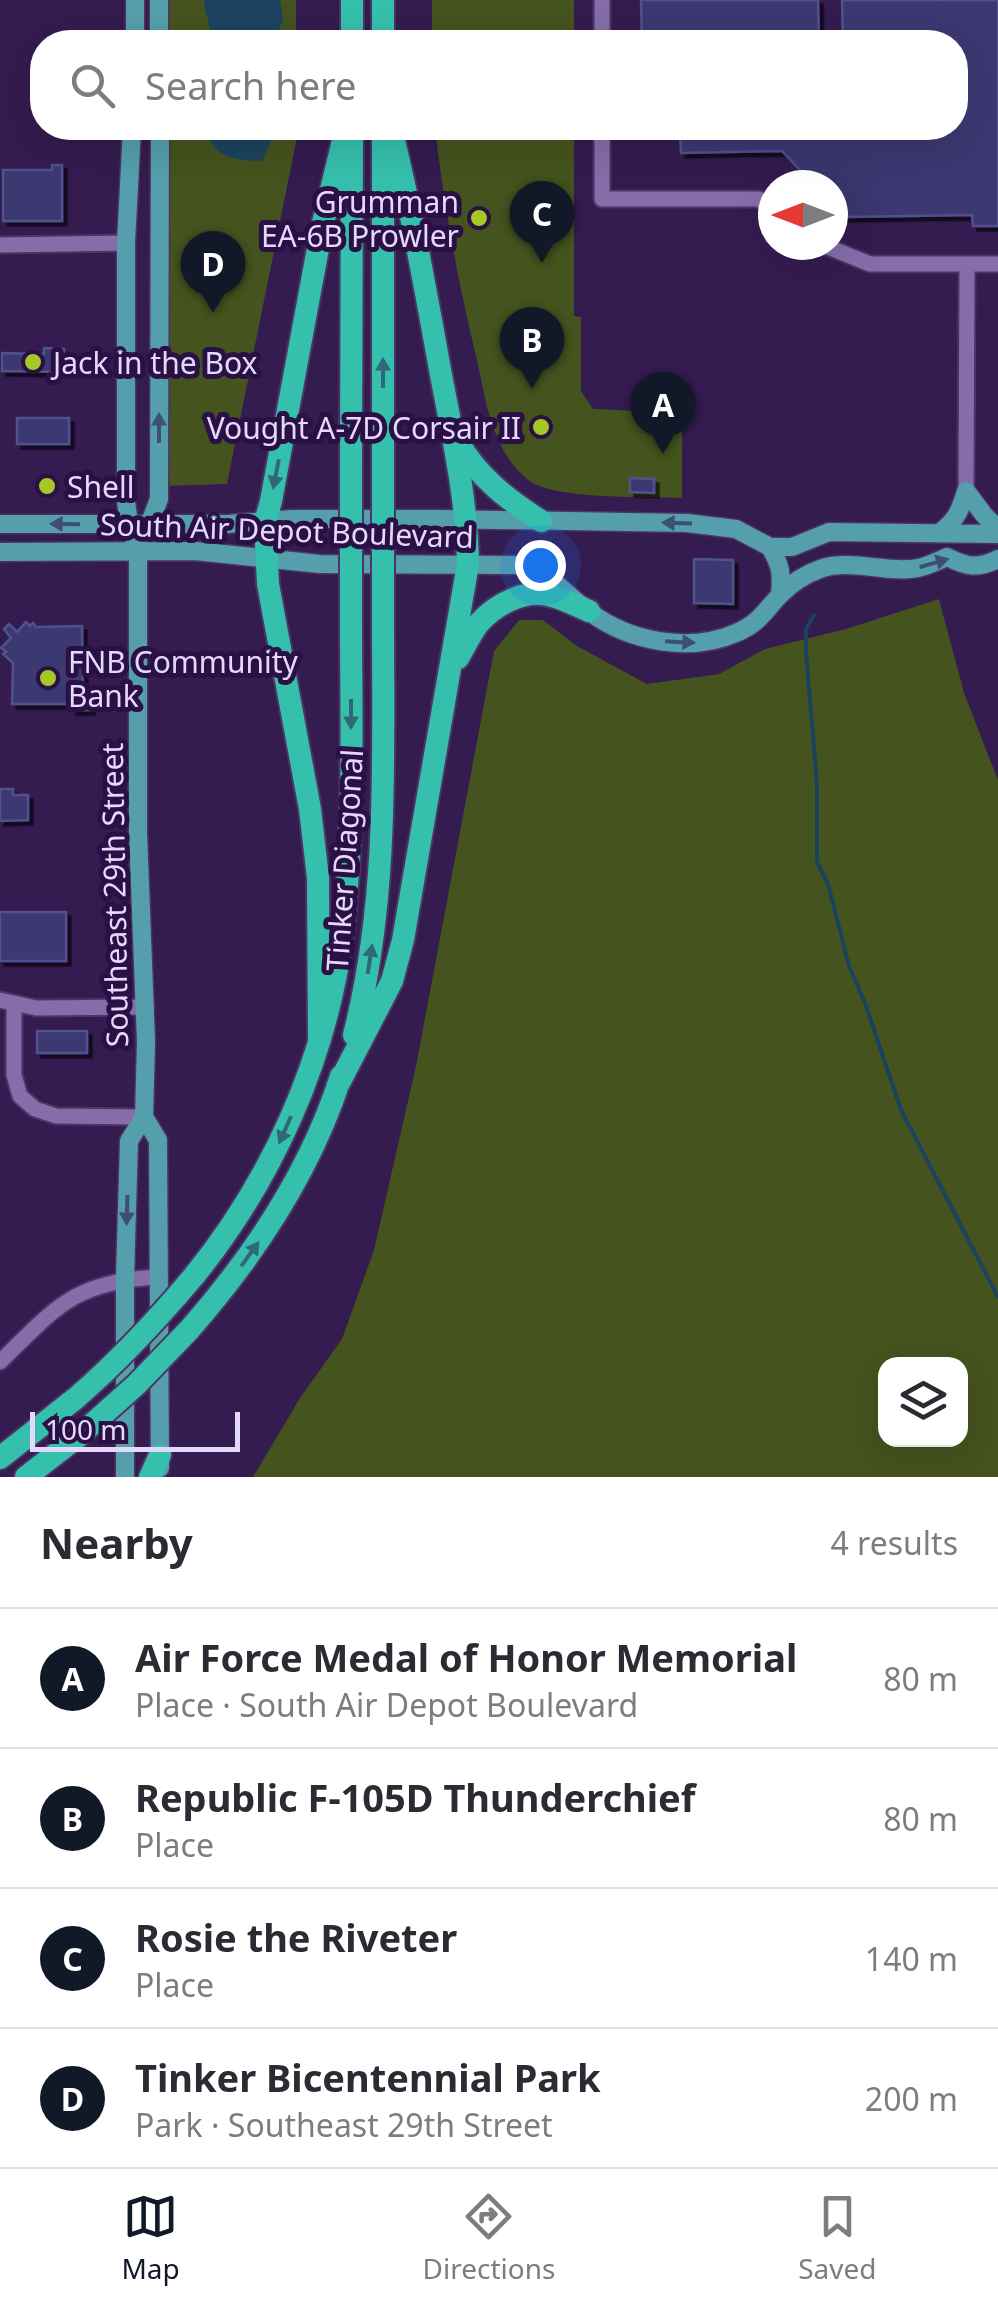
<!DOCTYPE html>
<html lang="en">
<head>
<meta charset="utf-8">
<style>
	:root { --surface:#fff; --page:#f7f7f7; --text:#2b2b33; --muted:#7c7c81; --line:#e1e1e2; --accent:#111827 }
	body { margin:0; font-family:"Noto Sans",sans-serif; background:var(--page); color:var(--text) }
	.controls { position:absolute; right:30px; bottom:30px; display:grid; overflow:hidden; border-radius:20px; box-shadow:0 10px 40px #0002 }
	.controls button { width:90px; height:90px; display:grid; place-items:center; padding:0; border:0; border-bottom:2px solid var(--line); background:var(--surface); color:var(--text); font:50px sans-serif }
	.compass { position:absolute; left:758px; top:170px; width:90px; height:90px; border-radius:50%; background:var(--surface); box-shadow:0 10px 40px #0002; rotate:270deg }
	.scale { position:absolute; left:30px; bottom:25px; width:210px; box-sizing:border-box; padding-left:10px; border:5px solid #e5d9fb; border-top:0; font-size:28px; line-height:35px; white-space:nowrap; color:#e5d9fb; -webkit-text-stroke:8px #2a1045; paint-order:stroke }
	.you { position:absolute; left:540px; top:565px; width:35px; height:35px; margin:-25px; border:8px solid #fff; border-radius:50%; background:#1a73e8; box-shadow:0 0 0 15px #1a73e833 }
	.badge { display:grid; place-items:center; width:65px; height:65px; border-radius:50%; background:var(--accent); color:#fff; font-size:32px; font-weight:700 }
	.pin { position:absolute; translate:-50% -82px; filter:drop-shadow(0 2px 5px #0008) }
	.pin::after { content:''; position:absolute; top:52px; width:35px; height:30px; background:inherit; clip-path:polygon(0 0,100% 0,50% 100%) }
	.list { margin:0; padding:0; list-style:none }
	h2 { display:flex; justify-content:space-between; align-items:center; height:130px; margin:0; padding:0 40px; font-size:42px }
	h2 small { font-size:32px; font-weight:400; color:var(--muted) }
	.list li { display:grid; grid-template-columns:65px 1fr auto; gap:30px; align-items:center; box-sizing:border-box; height:140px; padding:0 40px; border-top:2px solid var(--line) }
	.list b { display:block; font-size:38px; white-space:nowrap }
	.list p { margin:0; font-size:32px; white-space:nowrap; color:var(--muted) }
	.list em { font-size:32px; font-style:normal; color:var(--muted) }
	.icon { flex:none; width:55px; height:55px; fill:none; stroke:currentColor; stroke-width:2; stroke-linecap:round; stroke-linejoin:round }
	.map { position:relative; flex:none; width:998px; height:1477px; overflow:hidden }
	.search { position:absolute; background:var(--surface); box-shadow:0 10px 40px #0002; left:30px; right:30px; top:30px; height:110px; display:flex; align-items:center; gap:25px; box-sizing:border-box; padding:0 35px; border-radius:40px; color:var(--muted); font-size:38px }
	.sheet { height:690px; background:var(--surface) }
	nav { display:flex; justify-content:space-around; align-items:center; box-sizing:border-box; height:140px; border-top:2px solid var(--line); background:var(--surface); font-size:28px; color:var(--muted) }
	nav a { display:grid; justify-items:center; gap:5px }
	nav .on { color:var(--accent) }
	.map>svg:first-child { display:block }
</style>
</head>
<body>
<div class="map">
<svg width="998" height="1477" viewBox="0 0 998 1477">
	<defs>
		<filter id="shadow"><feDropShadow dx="4.5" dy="4.5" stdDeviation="0" flood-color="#0009"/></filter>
	</defs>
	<rect width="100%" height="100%" fill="#341b50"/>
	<path fill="#45531e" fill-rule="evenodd" d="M164 0H296V42H164Z
		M432 0H574V42H432Z
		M164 128H296V142L227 484 163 486Z
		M435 128H574V316L581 317V391L593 409 682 413V498C648 497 557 499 531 482 516 471 506 457 499 441 487 416 483 387 477 360 458 283 444 206 435 128Z
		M939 599 964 693 998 780V1477H253L300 1398 342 1339 374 1250 416 1066 494 651 519 620H543L577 646 647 684 719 674 765 649 846 629ZM886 1364H960V1440H886Z"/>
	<path fill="#1c435e" d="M204 0H280L283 19 275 42H211C212 27 205 15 204 0Z
		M206 128H274L271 141 262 161C234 160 213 159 206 128Z"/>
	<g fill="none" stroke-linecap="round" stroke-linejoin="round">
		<path stroke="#1c435e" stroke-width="4" d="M814 615 806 629V652L817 783V862L828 884 849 966 865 1003 901 1110 998 1297"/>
	</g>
	<path fill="#3b3972" stroke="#51518c" stroke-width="2.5" filter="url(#shadow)" d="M641 0H818L819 42H642Z
		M842 0H998V226H973L972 215 844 217 833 205V185H814L782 151 681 153 680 128H956V42H843Z
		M52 165H62V221H3V170H52Z
		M44 348 64 349V372L2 371V353L44 354Z
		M17 418H69V444H17Z
		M630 478 654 479V493L630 492Z
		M694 559 733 560V604L694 603Z
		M26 622 30 626 33 623 36 627 82 626 83 693H89L90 710H72L73 704H12L13 663 3 654 6 652 1 648 11 638 4 629 9 624 17 632Z
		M0 789H13V795H28V820L0 821Z
		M0 912H66V961H0Z
		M37 1031H87V1053H37Z"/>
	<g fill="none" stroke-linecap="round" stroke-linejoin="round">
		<defs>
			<path id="minor" d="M602 0V42
				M602 128V199H759L773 210
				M0 245 126 243
				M823 245 870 264H998
				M966 491 967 264
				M0 1000 36 1008 146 1007
				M14 1004V1075L20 1096 35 1109 56 1116 144 1117
				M0 1362C56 1307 75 1281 159 1277"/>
			<path id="major" d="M159 0V42
				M135 42V0
				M966 491 984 515 998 529
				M0 524H228L292 519H440L687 523 736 529 770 547H792L829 532 998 534
				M146 533 159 499 160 128
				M939 533C956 521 960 511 966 491
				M770 547C781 566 782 573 780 595
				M0 552 195 551 320 564 523 565C554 576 566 595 591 613 631 642 690 653 736 633 760 623 765 610 781 594 792 583 806 574 820 569 849 558 889 574 918 568 928 566 938 561 947 557 967 567 978 569 998 559
				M144 1117 158 1140 160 1468
				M125 1477V1278L129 1141 144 1117 146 1042 138 833V552L129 524 126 501V243L132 128"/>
			<path id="highway" d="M352 0V42
				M383 0V42
				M458 442C478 477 508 500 541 521
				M351 470 352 141
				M383 471V134
				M458 658C465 647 471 633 479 623 496 604 526 588 552 596 564 599 577 606 589 611
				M354 1035C389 898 383 757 383 616
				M319 1039 318 878 310 809 268 584 265 522 271 501 322 227 346 128
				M337 1087 392 981 403 940 468 564C467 500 453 438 441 375 426 292 411 209 391 128
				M194 1276C272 1180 326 1060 342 937 355 831 351 723 351 616
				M189 1330C254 1256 311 1170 341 1076
				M0 1458 76 1398
				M26 1477 80 1435
				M150 1477 160 1455"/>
		</defs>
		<use href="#minor" stroke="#4c3564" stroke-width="19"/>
		<use href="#major" stroke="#4c3564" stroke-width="21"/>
		<use href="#highway" stroke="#4c3564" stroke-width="26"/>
		<use href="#minor" stroke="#866daa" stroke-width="15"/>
		<use href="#major" stroke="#559fac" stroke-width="18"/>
		<use href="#highway" stroke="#35c0ad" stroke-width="22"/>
		<defs>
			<path id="highway-bridge" d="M351 470V616
				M383 471V616
				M76 1398C120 1360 157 1320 194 1276
				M80 1435 136 1385 189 1330"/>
		</defs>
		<use href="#highway-bridge" stroke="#4c3564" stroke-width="26" stroke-linecap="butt"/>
		<use href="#highway-bridge" stroke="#35c0ad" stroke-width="22"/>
	</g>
	<defs><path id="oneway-solid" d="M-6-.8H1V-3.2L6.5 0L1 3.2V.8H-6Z" transform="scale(2.5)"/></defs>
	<g fill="#306879">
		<use href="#oneway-solid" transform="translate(383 373) rotate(-90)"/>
		<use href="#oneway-solid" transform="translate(276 474) rotate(101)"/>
		<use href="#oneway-solid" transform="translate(351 714) rotate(90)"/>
		<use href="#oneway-solid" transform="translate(370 959) rotate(-81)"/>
		<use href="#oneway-solid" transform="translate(285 1130) rotate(114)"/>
		<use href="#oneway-solid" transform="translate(250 1254) rotate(-54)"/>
	</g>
	<g fill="#3d5073">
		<use href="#oneway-solid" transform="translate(159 428) rotate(-90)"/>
		<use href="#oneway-solid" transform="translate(677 523) rotate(-178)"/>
		<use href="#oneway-solid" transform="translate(65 524) rotate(-179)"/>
		<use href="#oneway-solid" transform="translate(934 563) rotate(-16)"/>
		<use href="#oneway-solid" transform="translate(680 642) rotate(3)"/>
		<use href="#oneway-solid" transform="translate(127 1210) rotate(92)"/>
	</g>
	<g fill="#a5c824" stroke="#2a1045" stroke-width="4">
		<circle cx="479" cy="218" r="10"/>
		<circle cx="33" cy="362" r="10"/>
		<circle cx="541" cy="427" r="10"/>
		<circle cx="47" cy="486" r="10"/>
		<circle cx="48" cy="678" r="10"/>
	</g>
	<g text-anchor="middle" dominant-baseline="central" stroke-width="10" stroke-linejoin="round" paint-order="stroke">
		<g font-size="30" fill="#e5d9fb" stroke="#2a1045" text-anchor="start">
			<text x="459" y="201" text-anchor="end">Grumman<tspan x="459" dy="34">EA-6B Prowler</tspan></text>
			<text x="53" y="362">Jack in the Box</text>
			<text x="521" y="427" text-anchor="end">Vought A-7D Corsair II</text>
			<text x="67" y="486">Shell</text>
			<text x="68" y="661">FNB Community<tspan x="68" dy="34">Bank</tspan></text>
		</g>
		<g font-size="30" fill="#e5d9fb" stroke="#2a1045">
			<text transform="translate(287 530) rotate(2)">South Air Depot Boulevard</text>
			<text transform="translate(344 860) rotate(-86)">Tinker Diagonal</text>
			<text transform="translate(114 895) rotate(-91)">Southeast 29th Street</text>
		</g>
	</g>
</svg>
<div class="controls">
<button><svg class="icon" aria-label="layers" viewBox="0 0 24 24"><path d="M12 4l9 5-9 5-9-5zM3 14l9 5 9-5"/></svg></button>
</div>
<svg class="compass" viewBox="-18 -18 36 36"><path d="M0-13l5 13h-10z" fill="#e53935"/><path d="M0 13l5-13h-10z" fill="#7c7c81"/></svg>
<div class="scale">100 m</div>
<div class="you"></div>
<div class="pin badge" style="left:663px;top:454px">A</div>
<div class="pin badge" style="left:532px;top:389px">B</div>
<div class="pin badge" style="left:542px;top:263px">C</div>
<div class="pin badge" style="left:213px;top:313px">D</div>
<div class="search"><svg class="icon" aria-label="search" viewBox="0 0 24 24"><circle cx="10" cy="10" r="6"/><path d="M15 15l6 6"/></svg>Search here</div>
</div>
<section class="sheet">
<h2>Nearby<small>4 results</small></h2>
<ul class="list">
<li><span class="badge">A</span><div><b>Air Force Medal of Honor Memorial</b><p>Place · South Air Depot Boulevard</p></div><em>80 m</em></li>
<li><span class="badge">B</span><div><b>Republic F-105D Thunderchief</b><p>Place</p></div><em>80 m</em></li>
<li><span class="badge">C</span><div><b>Rosie the Riveter</b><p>Place</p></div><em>140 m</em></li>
<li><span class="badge">D</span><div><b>Tinker Bicentennial Park</b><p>Park · Southeast 29th Street</p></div><em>200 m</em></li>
</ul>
</section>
<nav>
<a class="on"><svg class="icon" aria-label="map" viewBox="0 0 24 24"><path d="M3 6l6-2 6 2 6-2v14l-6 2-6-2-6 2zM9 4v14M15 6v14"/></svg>Map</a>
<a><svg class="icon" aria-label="directions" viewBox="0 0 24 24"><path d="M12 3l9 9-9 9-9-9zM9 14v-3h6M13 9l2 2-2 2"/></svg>Directions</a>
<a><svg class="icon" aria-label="saved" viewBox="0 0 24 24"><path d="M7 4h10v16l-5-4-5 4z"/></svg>Saved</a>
</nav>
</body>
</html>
